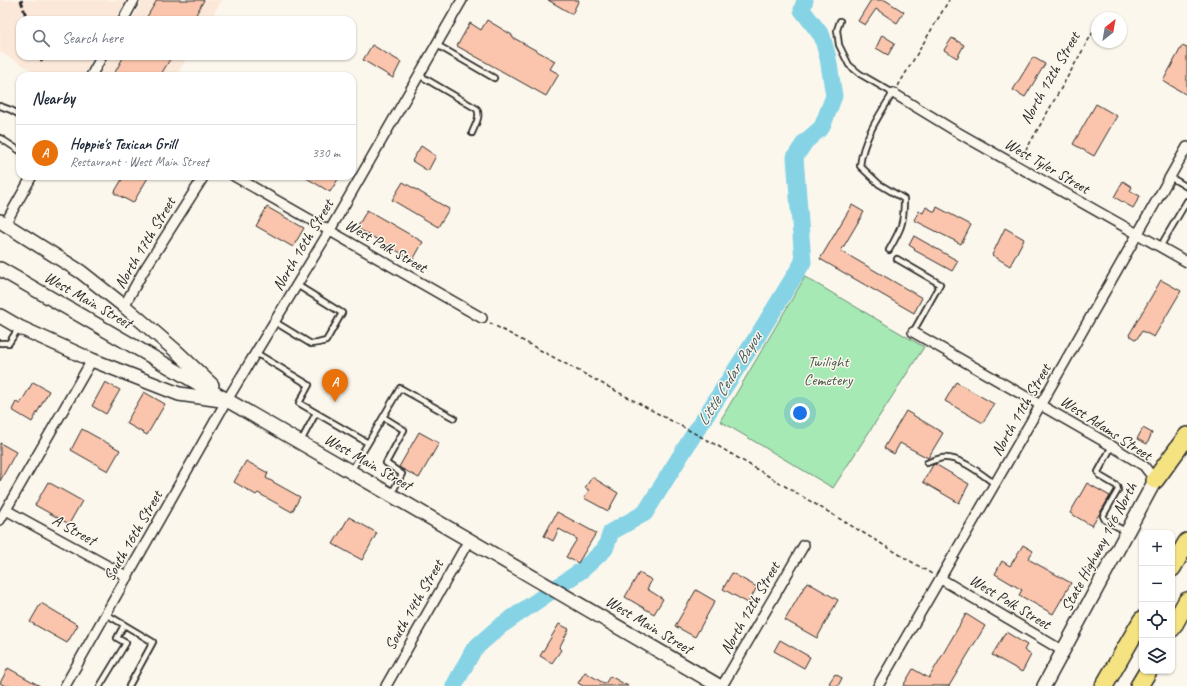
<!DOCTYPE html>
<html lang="en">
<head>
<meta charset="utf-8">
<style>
	:root { --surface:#fff; --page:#f2f2f3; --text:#1f2937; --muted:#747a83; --line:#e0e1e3; --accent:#2563eb }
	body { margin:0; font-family:Caveat,sans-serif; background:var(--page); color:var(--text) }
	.controls { position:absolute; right:12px; bottom:12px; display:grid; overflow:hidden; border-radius:8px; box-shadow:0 1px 3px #0004 }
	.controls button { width:36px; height:36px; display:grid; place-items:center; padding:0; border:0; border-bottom:1px solid var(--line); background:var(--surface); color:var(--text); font:20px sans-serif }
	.compass { position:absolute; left:1091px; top:12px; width:36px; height:36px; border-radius:50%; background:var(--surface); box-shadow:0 1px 3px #0004; rotate:31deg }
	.you { position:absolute; left:800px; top:413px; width:14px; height:14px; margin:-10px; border:3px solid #fff; border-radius:50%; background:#1a73e8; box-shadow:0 0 0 6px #1a73e833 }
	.badge { display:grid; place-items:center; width:26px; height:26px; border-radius:50%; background:var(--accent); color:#fff; font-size:13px; font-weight:700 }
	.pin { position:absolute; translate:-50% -33px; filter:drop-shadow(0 1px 2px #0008) }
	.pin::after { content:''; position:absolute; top:21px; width:14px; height:12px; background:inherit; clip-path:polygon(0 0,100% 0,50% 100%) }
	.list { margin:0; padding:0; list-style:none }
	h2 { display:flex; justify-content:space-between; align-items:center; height:52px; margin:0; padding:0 16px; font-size:17px }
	h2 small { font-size:13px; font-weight:400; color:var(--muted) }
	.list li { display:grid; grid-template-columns:26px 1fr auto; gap:12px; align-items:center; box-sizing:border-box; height:56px; padding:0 16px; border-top:1px solid var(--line) }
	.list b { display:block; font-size:15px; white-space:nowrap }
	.list p { margin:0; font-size:13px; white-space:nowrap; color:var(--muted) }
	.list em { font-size:13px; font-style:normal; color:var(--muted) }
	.icon { flex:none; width:22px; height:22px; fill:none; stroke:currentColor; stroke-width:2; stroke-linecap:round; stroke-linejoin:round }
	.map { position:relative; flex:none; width:1187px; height:686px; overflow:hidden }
	.search { position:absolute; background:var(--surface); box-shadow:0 1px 3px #0004; left:16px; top:16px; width:340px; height:44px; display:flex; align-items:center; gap:10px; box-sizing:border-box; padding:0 14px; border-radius:12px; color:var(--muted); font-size:15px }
	.panel { position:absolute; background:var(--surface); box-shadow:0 1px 3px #0004; left:16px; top:72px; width:340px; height:108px; border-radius:12px }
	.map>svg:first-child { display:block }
</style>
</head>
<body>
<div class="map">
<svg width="1187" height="686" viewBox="0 0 1187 686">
	<rect width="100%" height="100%" fill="#fbf7ec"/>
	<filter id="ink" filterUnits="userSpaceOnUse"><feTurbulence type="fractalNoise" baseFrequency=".025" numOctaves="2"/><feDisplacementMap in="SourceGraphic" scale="8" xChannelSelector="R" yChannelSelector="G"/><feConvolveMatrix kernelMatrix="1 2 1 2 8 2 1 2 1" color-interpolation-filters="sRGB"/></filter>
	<g filter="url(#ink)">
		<path fill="#fbe8d9" d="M0 0H127L115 20H20V56H94L83 76H41L0 52Z
			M143 0H222L210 20H131Z
			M109 56H188L176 76H97Z"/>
		<path fill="#a6e9b4" stroke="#688a70" d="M805 277 924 347 833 488 720 421Z"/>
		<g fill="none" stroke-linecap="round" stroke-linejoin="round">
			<path stroke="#86d3e5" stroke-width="17" d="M454 686 474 649 499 627 582 570 605 549 611 532 645 513 694 434 757 337 803 262 795 157 805 142 822 127 834 96 828 58 822 36 802 10 805 0"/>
		</g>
		<path fill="#fac5ac" stroke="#2b2b2b" d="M157 0H204L193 20H145Z
			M548 0H579L572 14Z
			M871 0H885L904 12 897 23 876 9 865 25 858 21Z
			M487 20 512 35V37L555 61 550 69 559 74 546 96 457 46 470 23 481 30Z
			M882 35 895 43 888 55 876 48Z
			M952 38 964 45 957 58 944 50Z
			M372 45 401 62 393 78 363 60Z
			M1182 46 1187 48V95L1163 81Z
			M124 56H172L160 76H113Z
			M1033 57 1045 64 1025 97 1013 90Z
			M1096 104 1117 116 1094 156 1073 144Z
			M421 146 436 156 428 171 412 161Z
			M124 176H149L133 203 114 193Z
			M303 176H340L330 192Z
			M1123 181 1132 187 1130 191 1140 196 1133 208 1114 197Z
			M403 182 449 209 438 227 392 200Z
			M852 205 864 212 841 251 922 298 914 313 820 259Z
			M267 207 304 228 293 247 256 226Z
			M926 207 935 212 937 207 971 225 961 244 914 220 919 211 923 213Z
			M367 210 423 242 413 260 357 228Z
			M1005 228 1024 239 1010 266 992 255Z
			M914 236 958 261 952 271 914 250 915 249 909 245Z
			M1161 280 1181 291 1154 337 1142 331 1136 340 1129 335Z
			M33 382 49 391 32 422 12 410 16 402 20 404Z
			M105 382 120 390 106 414 92 406Z
			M956 382 994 404 983 423 945 401Z
			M144 392 165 404 147 435 126 423Z
			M906 411 943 433 928 458 900 443 894 454 884 448Z
			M1143 428 1152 433 1147 444 1137 439Z
			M82 429 120 450 108 471 71 450Z
			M419 432 439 443 419 478 399 467Z
			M0 443 16 452 0 481Z
			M246 461 268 473 266 478 300 497 292 512 258 493 256 495 234 482Z
			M935 464 969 484 959 503 923 482 933 465Z
			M592 477 618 493 608 511 584 498 589 490 585 488Z
			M48 482 82 501 69 524 35 505Z
			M1087 483 1110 496 1092 526 1070 513Z
			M557 512 596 533 578 563 566 557 577 539 559 529 553 541 544 536Z
			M349 517 377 533 362 560 333 544Z
			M1023 545 1033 551 1028 559 1071 583 1053 614 1019 595 1022 590 995 574 1002 561 1010 566Z
			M639 573 652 580 647 589 663 599 654 614 625 597Z
			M732 573 757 587 748 603 723 589Z
			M807 582 838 600 817 638 785 620Z
			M696 590 715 601 695 637 675 626Z
			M41 603 78 625 67 643 30 622Z
			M966 614 985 626 949 686H903L913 669 929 678Z
			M559 624 569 629 559 648 561 650 552 663 540 656Z
			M1006 632 1027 645 1024 650 1031 655 1022 672 992 655Z
			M780 640 810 657 804 668 774 651Z
			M8 668 40 686H5L0 683Z
			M585 672 605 684 610 676 628 686H583L578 683Z
			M835 674 842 678 838 686H833L829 683Z"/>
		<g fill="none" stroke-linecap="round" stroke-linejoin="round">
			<defs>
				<path id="service" d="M840 21 837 30 839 45 849 65 860 74 893 93C879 115 863 139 860 166L879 184 904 199C904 224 901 229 889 250
					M437 45 494 78
					M419 75 477 109C481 117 475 125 472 133
					M0 106 11 110 20 115
					M0 138 20 151
					M1170 177 1187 187
					M1160 247 1187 201
					M897 259 940 284 913 332
					M275 322 311 344 318 343 326 341 342 313 297 285
					M0 343H9L18 329
					M256 353 309 385 299 403 368 443 400 388 454 418
					M383 417 404 430 386 463 402 474 392 493
					M301 441 316 413
					M1112 446 1098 472 1100 476 1117 486 1118 490 1103 516 1105 520 1127 532
					M927 463C932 461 937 459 942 458 960 456 981 474 995 484
					M351 471 368 443
					M106 614 153 642 129 686
					M100 686 126 643 117 638 124 625"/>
				<path id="minor" d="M123 20 134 0
					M91 76 102 56
					M893 93 957 132 1187 262
					M234 176 482 318
					M5 224 32 176
					M124 306 143 272 204 176
					M913 332 1112 446 1144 466 1155 480
					M6 510 128 577
					M0 520 92 360
					M941 579 1063 651
					M65 686 227 400 330 230 462 0
					M386 686 469 540
					M722 686 804 545
					M878 686 1041 404 1187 147"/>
				<path id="secondary" d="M0 221 81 272 124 306 175 350 212 385
					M0 269 469 540 719 686
					M0 316 19 327 92 360 179 394 221 400
					M1044 686 1159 473"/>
				<path id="motorway" d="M1155 480 1187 436
					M1172 568 1187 542
					M1172 628 1187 601
					M1104 686 1142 620
					M1139 686 1148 671"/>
			</defs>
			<use href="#service" stroke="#2b2b2b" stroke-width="8"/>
			<use href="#minor" stroke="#2b2b2b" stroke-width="12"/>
			<use href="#secondary" stroke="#2b2b2b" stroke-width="16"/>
			<use href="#motorway" stroke="#2b2b2b" stroke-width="20"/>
			<path stroke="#2b2b2b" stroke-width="1.5" stroke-dasharray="4 3" stroke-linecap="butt" d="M1101 18 1103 14
				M898 86 949 0
				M1022 157 1097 25
				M490 323 718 446 932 574"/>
			<use href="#service" stroke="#fbf7ec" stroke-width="4.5"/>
			<use href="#minor" stroke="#fbf7ec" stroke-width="9"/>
			<use href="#secondary" stroke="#fbf7ec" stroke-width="13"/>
			<use href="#motorway" stroke="#f5e382" stroke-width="17"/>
			<path stroke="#2b2b2b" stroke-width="3" stroke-dasharray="6 3" stroke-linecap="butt" d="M21 0 27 20
				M40 56 42 61"/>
		</g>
	</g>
	<g text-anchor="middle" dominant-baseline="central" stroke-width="3" stroke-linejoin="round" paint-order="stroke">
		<g font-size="16" fill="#2b2b2b" stroke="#fbf7ec">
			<text transform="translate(1050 78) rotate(-60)">North 12th Street</text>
			<text transform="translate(1047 166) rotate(30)">West Tyler Street</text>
			<text transform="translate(145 243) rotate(-59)">North 17th Street</text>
			<text transform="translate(303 245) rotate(-59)">North 16th Street</text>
			<text transform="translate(386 246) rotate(30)">West Polk Street</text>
			<text transform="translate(88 300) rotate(30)">West Main Street</text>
			<text transform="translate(1021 410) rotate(-60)">North 11th Street</text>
			<text transform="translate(1106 428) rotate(33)">West Adams Street</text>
			<text transform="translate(368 462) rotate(30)">West Main Street</text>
			<text transform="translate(74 530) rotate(29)">A Street</text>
			<text transform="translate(133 536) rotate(-60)">South 16th Street</text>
			<text transform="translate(1099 547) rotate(-62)">State Highway 146 North</text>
			<text transform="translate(1010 602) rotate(31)">West Polk Street</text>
			<text transform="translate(414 605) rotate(-60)">South 14th Street</text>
			<text transform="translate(750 608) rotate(-60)">North 12th Street</text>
			<text transform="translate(649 625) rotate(31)">West Main Street</text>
		</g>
		<g font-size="16" fill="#4a5a4d" stroke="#fbf7ec">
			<text x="828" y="362">Twilight<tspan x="828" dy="18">Cemetery</tspan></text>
		</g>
		<g font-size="17" font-style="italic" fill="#465d63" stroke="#fbf7ec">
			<text transform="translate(729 379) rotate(-58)">Little Cedar Bayou</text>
		</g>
	</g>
</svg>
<div class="controls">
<button>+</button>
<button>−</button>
<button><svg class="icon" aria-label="locate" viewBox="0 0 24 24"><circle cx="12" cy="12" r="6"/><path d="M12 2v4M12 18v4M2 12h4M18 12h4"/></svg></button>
<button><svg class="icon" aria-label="layers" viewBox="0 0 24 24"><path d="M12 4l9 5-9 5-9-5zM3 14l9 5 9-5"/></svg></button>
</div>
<svg class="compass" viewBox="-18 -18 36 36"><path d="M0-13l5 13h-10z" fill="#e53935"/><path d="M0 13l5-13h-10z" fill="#747a83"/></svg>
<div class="you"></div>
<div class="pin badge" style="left:335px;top:402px;background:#e8710a">A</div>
<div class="search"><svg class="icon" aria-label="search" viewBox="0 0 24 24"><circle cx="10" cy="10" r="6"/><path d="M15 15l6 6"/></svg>Search here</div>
<section class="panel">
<h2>Nearby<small></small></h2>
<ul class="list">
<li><span class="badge" style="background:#e8710a">A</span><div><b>Hoppie's Texican Grill</b><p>Restaurant · West Main Street</p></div><em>330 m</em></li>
</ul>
</section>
</div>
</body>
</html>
